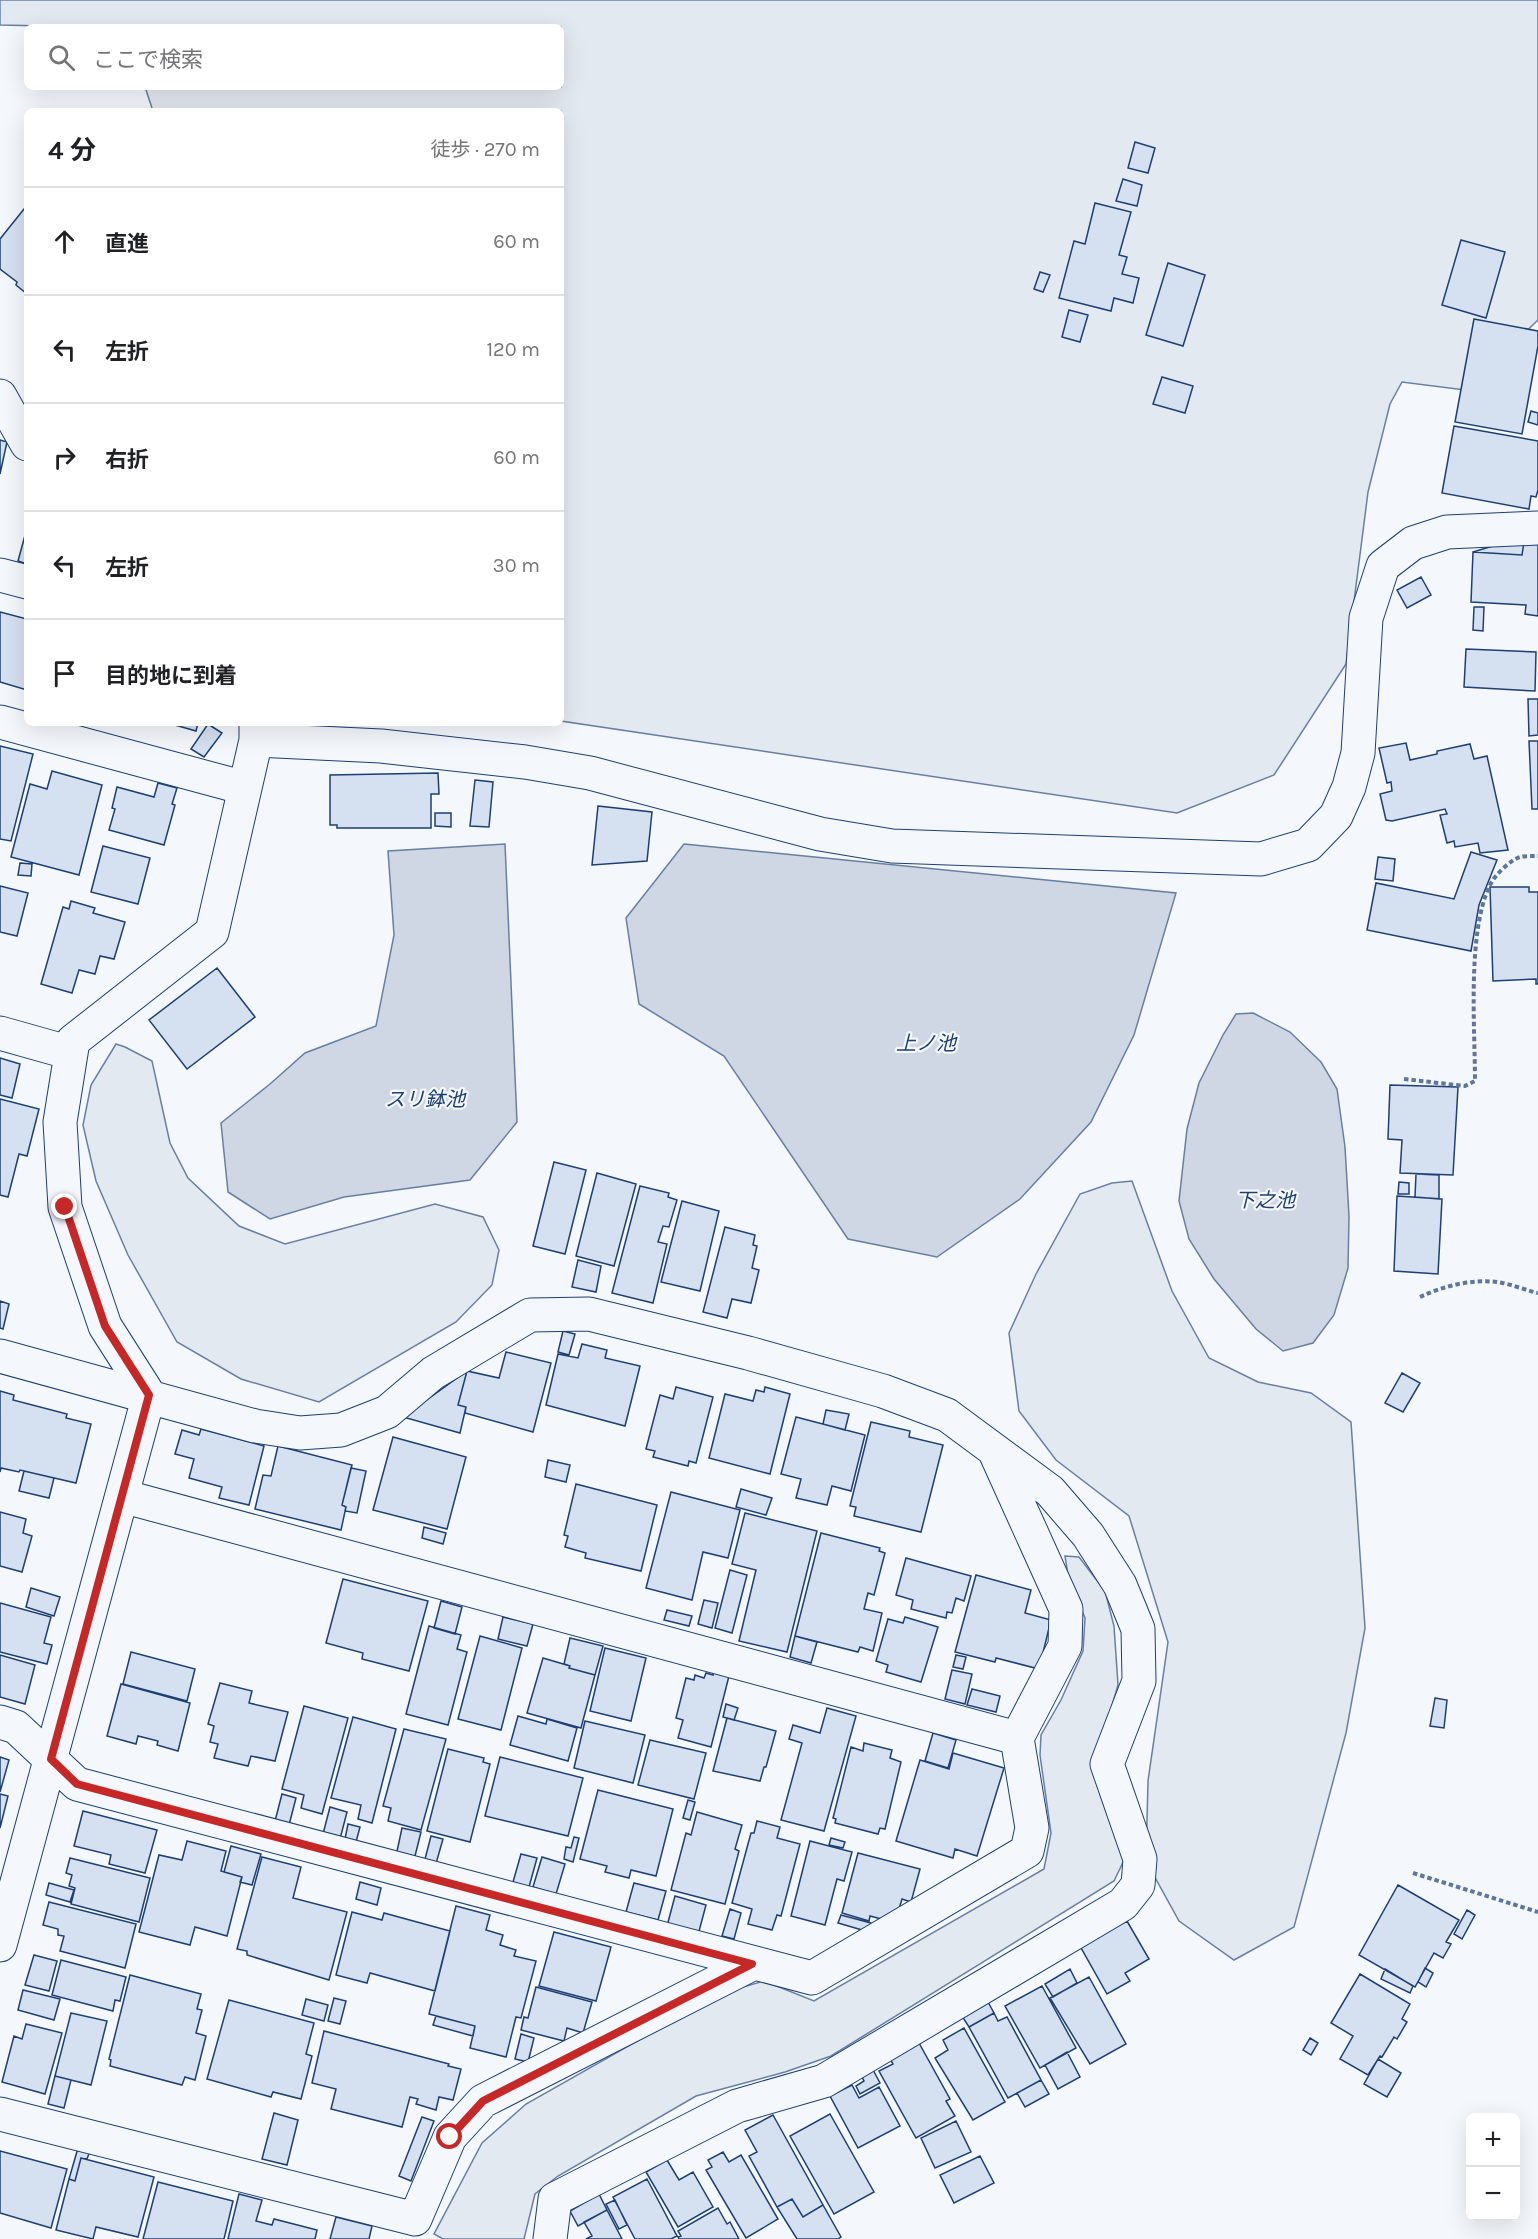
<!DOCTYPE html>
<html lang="ja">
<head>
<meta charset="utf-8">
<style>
	:root { --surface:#fff; --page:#f6f6f6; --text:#202124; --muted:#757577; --line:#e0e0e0 }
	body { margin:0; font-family:Karla,"Noto Sans JP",sans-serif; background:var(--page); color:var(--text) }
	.controls { position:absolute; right:18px; bottom:18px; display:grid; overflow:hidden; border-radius:9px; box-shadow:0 6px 24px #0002 }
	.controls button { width:54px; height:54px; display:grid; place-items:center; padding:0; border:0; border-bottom:2px solid var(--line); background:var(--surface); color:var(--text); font:30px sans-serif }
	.stop { position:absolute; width:18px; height:18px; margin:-14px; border:4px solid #c62828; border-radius:50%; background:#fff }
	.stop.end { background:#c62828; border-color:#fff; box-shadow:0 2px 6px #0008 }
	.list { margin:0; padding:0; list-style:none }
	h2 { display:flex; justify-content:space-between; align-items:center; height:78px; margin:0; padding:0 24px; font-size:26px }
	h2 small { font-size:20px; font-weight:400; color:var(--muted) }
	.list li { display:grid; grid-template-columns:39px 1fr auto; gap:18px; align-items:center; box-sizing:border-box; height:108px; padding:0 24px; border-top:2px solid var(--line) }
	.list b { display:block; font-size:22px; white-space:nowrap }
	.list em { font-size:20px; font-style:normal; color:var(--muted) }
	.icon { flex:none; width:33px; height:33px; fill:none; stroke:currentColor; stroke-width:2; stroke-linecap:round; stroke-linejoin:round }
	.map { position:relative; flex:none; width:1538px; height:2239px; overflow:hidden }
	.search { position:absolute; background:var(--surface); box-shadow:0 6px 24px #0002; left:24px; top:24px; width:540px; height:66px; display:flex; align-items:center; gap:15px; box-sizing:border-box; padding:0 21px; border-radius:9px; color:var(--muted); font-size:22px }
	.panel { position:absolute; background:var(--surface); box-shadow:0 6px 24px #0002; left:24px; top:108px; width:540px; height:618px; border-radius:9px }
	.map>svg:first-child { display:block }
</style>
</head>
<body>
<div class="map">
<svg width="1538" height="2239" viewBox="0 0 1538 2239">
	<rect width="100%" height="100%" fill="#f4f7fb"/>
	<path fill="#e3e9f0" stroke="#687fa3" stroke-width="1.5" d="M0 0H1538V320L1465 390 1402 382 1390 404 1368 492 1346 664 1274 775 1177 813 561 721V111H153L145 87H561V27H88L0 25Z
		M116 1044 125 1047 152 1061 170 1143 188 1178 239 1226 285 1244 435 1204 483 1217 499 1250 492 1285 456 1322 319 1402 241 1379 177 1342 128 1255 96 1181 83 1125 91 1085Z
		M1132 1181 1172 1291 1209 1358 1258 1382 1311 1393 1351 1422 1365 1628 1346 1733 1294 1927 1234 1960 1179 1921 1146 1861 1148 1781 1168 1642 1129 1516 1056 1460 1019 1411 1009 1333 1036 1274 1080 1194 1112 1183Z
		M1065 1556 1079 1557 1105 1591 1114 1626 1118 1685 1094 1768 1126 1856 1114 1881 831 2056 785 2072 696 2096 558 2176 535 2194 524 2239H443L434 2234 482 2143 526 2104 722 1993 764 1981 814 2001 1044 1869 1051 1833 1040 1755 1041 1735 1061 1700 1083 1651 1085 1618 1069 1581Z"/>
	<path fill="#cfd7e4" stroke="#687fa3" stroke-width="1.5" d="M505 844 517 1122 470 1180 344 1197 270 1219 228 1192 221 1123 270 1084 305 1053 376 1026 394 935 388 851Z
		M684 844 1176 893 1134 1035 1091 1122 1020 1199 937 1257 848 1239 724 1056 639 1004 626 918Z
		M1253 1013 1290 1032 1321 1062 1337 1089 1345 1147 1349 1216 1348 1268 1334 1315 1313 1343 1283 1351 1256 1329 1214 1279 1189 1239 1179 1201 1187 1129 1199 1083 1223 1035 1236 1014Z"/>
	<path fill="#d5e0f0" stroke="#1d3f73" stroke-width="1.5" d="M1135 142 1155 148 1148 173 1128 168Z
		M1123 179 1142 185 1137 206 1116 201Z
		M1095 203 1131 212 1119 255 1127 257 1122 274 1139 278 1133 303 1114 298 1111 311 1059 298 1074 241 1085 244Z
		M24 209 27 211V294L16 285 17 282 0 269V239Z
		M1461 240 1505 252 1486 318 1442 305Z
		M1168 263 1205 275 1183 346 1146 335Z
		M1040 272 1050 275 1043 292 1034 289Z
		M1069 310 1088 315 1080 342 1062 337Z
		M1474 319 1538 331V346L1522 434 1455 422Z
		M1162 377 1193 386 1185 413 1153 404Z
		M1531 411 1538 413V425L1528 422Z
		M1454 426 1538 441V490L1536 497 1531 496 1529 509 1442 493Z
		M0 440 7 442 0 474Z
		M27 528V564L18 561Z
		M1506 542H1524L1522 555 1473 552Z
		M1524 542 1538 544V616L1525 614 1526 605 1471 602 1473 552 1522 555Z
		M1421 577 1431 595 1407 608 1397 590Z
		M1474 607H1484L1483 631 1473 630Z
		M0 612 27 619V690L0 682Z
		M1466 649 1536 652 1535 691 1464 687Z
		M1528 699H1538V735L1529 736Z
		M168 723H198L196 731Z
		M208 724 222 733 204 757 191 749Z
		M1529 741H1538V809H1532Z
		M1406 743 1410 760 1437 754V751L1470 744 1474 759 1487 756 1508 850 1480 853 1478 843 1455 847 1454 841 1447 843 1440 815 1447 814 1445 809 1392 821 1386 820 1380 794 1392 791 1391 782 1387 783 1379 748Z
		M0 746 33 754 11 841 0 839Z
		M52 771 102 785 79 875 11 857 30 784 47 789Z
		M438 773 439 794H431V828H337V825H330V775Z
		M475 780 493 782 489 827 470 826Z
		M158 783 177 788 172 804 175 805 164 845 109 830 115 809 112 808 117 787 154 797Z
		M598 806 652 812 647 861 592 865Z
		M435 813H451V827L435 826Z
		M103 846 150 858 138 904 91 892Z
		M1471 852 1497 860 1479 905 1471 951 1367 930 1376 883 1454 899Z
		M1378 857 1395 859 1393 881 1375 879Z
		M20 863 32 864 31 876 18 875Z
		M0 886 28 893 17 936 0 932Z
		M1490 887H1529V892H1538V984H1536V979L1493 981Z
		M71 901 95 908 93 913 125 922 114 959 100 956 95 974 79 970 72 993 41 984 63 907 69 909Z
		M217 968 255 1017 187 1069 149 1020Z
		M0 1058 20 1064 12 1098 0 1095Z
		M1390 1085 1458 1087 1453 1175 1400 1173 1402 1140 1388 1139Z
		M0 1099 39 1109 27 1156 19 1154 8 1197 0 1195Z
		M554 1162 586 1170 565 1254 533 1246Z
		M597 1173 636 1184 614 1266 576 1256Z
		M1416 1174 1439 1175V1199L1415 1197Z
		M1399 1182 1409 1183V1194H1398Z
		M640 1186 669 1193 668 1197 677 1200 669 1227 663 1226 658 1242 667 1244 653 1303 612 1293Z
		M1397 1196 1442 1199 1438 1274 1394 1271Z
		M682 1201 719 1211 700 1291 661 1282Z
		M725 1227 755 1235 753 1245 757 1246 752 1268 759 1270 751 1303 732 1299 727 1318 703 1312Z
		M578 1260 601 1266 596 1292 572 1287Z
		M0 1301 9 1304 3 1329 0 1328Z
		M563 1331 575 1334 569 1355 558 1352Z
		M582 1344 607 1350 605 1358 640 1366 625 1426 546 1405 558 1354 578 1358Z
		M506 1352 551 1363 533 1432 465 1413 466 1407 458 1405 467 1371 499 1378Z
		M467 1371 458 1405 466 1407 460 1433 403 1417Z
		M1402 1373 1420 1383 1403 1412 1385 1403Z
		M676 1387 713 1397 696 1463 689 1461 688 1466 653 1457 655 1451 646 1449 660 1395 673 1399Z
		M765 1387 790 1394 770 1474 709 1458 725 1394 753 1401 756 1390 764 1392Z
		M0 1391 14 1395 13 1400 67 1414 66 1418 91 1424 76 1483 20 1470 19 1472 1 1468 0 1472Z
		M826 1410 849 1414 845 1430 823 1424Z
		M796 1417 865 1435 851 1491 832 1486 827 1505 796 1498 801 1479 781 1474Z
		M871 1422 910 1431 909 1437 943 1445 921 1532 854 1516 856 1507 850 1506Z
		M201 1429 264 1446 249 1505 219 1498 222 1487 189 1478 194 1459 175 1454 182 1430 199 1435Z
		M393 1437 466 1457 447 1529 373 1510Z
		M278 1446 352 1465 342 1505 346 1507 341 1530 255 1509 263 1475 271 1476Z
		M548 1460 570 1465 566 1482 545 1477Z
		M351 1468 366 1471 357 1513 345 1511 346 1507 342 1505Z
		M24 1471 54 1478 49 1498 19 1491Z
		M576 1484 657 1505 641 1571 585 1558 586 1553 565 1547 568 1536 564 1535Z
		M741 1489 772 1498 766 1515 736 1507Z
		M671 1492 740 1510 728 1558 703 1552 692 1600 646 1588Z
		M0 1512 26 1519 23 1533 32 1536 22 1572 0 1566Z
		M745 1513 817 1531 787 1652 739 1641 756 1570 732 1564Z
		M424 1527 446 1533 443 1544 422 1538Z
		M821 1533 880 1548 879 1551 885 1553 874 1595 868 1593 864 1609 882 1613 873 1651 860 1647 858 1652 795 1636Z
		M906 1558 971 1576 964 1601 956 1598 952 1613 947 1612 946 1618 911 1609 913 1600 896 1595Z
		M730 1570 747 1575 732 1633 715 1628Z
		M976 1575 1031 1590 1025 1613 1051 1620 1039 1669 996 1658 995 1662 955 1652Z
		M343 1579 428 1601 409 1671 362 1659 363 1653 326 1643Z
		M31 1588 60 1597 54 1616 26 1607Z
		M704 1600 718 1603 712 1628 698 1624Z
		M441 1601 462 1607 455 1634 434 1628Z
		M0 1603 51 1617 44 1643 52 1645 47 1664 0 1652Z
		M667 1610 692 1616 689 1626 664 1620Z
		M503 1617 533 1624 527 1646 498 1639Z
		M905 1617 938 1627 921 1682 886 1672 888 1665 876 1661 888 1619 903 1623Z
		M429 1626 461 1635 457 1649 467 1652 448 1725 406 1714Z
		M480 1636 522 1648 501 1730 458 1719Z
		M795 1636 817 1642 811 1663 790 1657Z
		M570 1638 603 1646 595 1675 569 1668 570 1666 564 1664Z
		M605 1648 646 1658 631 1721 590 1711Z
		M131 1652 195 1669 187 1701 123 1684Z
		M0 1655 35 1665 25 1704 0 1697Z
		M956 1655 966 1657 963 1669 953 1667Z
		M543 1658 570 1666 569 1668 595 1675 581 1728 527 1713Z
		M952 1670 972 1674 965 1704 945 1699Z
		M713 1672 729 1676 711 1747 678 1738 683 1720 676 1718 686 1678 694 1680 695 1675 704 1678 706 1673 713 1675Z
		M220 1683 252 1691 249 1703 288 1712 275 1761 251 1756 248 1766 214 1758 218 1744 210 1742 214 1726 208 1724Z
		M121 1684 190 1703 178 1751 157 1745 158 1741 138 1736 136 1744 107 1736Z
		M972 1689 1000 1696 996 1712 967 1705Z
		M1435 1698 1447 1700 1444 1728 1430 1726Z
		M726 1704 738 1708 734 1720 723 1717Z
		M304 1706 348 1718 322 1814 301 1808 304 1795 282 1789Z
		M827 1708 856 1716 824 1831 781 1820 802 1743 789 1739 793 1725 820 1733Z
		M518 1716 546 1724 547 1719 577 1728 568 1761 510 1745Z
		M353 1717 396 1729 372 1823 358 1819 361 1805 331 1798Z
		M727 1718 776 1731 766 1767H764L760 1781 713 1771Z
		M585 1721 645 1735 633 1783 574 1768Z
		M404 1729 446 1739 421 1830 388 1821 391 1808 383 1806Z
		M933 1733 956 1740 948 1768 925 1761Z
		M650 1740 706 1753 694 1799 638 1785Z
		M864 1743 892 1750 890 1758 901 1762 885 1829 880 1828 878 1834 835 1823 836 1819 833 1818 851 1747 863 1751Z
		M448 1749 484 1758 483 1762 490 1764 470 1842 427 1831Z
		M953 1753 1004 1768 977 1856 955 1849 953 1858 896 1841 920 1760 949 1769Z
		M0 1757 9 1760 0 1792Z
		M500 1757 583 1778 568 1836 485 1816Z
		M598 1790 673 1809 656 1876 631 1870 629 1878 605 1872 607 1866 580 1859Z
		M0 1794 8 1796 0 1828Z
		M282 1794 296 1798 289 1825 275 1821Z
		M688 1800 695 1802 690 1820 683 1818Z
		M330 1807 347 1812 340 1839 323 1834Z
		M83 1811 157 1830 145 1873 109 1864 111 1855 74 1846Z
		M697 1812 742 1825 735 1849 739 1851 725 1904 671 1890 686 1833 691 1835Z
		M757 1821 780 1827 777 1838 800 1844 781 1916 777 1915 772 1930 748 1924 752 1909 732 1903 751 1833H754Z
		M348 1824 360 1827 356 1842 345 1839Z
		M402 1828 421 1832 414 1860 396 1856Z
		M431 1836 443 1839 435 1867 424 1863Z
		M574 1837 579 1838 573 1862 564 1859 566 1847 571 1848Z
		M831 1838 845 1842 843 1848 829 1845Z
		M187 1841 226 1851 221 1871 242 1877 227 1936 195 1927 190 1945 139 1932 159 1855 182 1860Z
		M810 1841 852 1852 844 1881 837 1879 825 1925 791 1916Z
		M231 1846 261 1854 252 1885 240 1882 242 1877 224 1872Z
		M858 1853 920 1869 911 1902 902 1899 899 1909 885 1920 870 1916 869 1921 842 1913Z
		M521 1854 537 1858 529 1887 513 1882Z
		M262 1857 301 1867 293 1898 347 1912 329 1980 247 1955V1951L237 1949Z
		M542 1857 565 1864 556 1894 533 1887Z
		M70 1858 150 1878 139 1922 71 1904 75 1888 69 1886 72 1875 66 1873Z
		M360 1882 381 1888 377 1905 356 1899Z
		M49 1883 74 1890 70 1902 46 1895Z
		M634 1883 666 1891 658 1920 626 1912Z
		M1398 1885 1459 1920 1446 1942 1451 1944 1443 1958 1434 1953 1415 1987 1359 1955Z
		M675 1896 706 1905 698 1935 667 1926Z
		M49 1902 136 1924 125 1968 60 1951 64 1936 58 1935V1929L43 1925Z
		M456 1906 490 1915 486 1930 503 1935 500 1945 516 1950 514 1956 536 1961 521 2018 516 2017 506 2057 470 2048 475 2026 429 2014Z
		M730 1909 741 1913 734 1939 722 1936Z
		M1467 1910 1475 1915 1462 1939 1454 1934Z
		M352 1912 382 1920 384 1913 450 1931 435 1991 370 1973 367 1983 336 1975Z
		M841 1915 871 1923 869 1932 838 1923Z
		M1127 1921 1149 1959 1125 1973 1130 1981 1107 1994 1080 1946Z
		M554 1932 611 1947 596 2001 539 1986Z
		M34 1955 57 1961 49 1991 25 1985Z
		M61 1960 126 1977 120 2001 115 2000 113 2011 52 1995Z
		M1425 1968 1433 1973 1426 1987 1418 1982Z
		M1070 1969 1077 1983 1053 1997 1045 1984Z
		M1385 1969 1413 1986 1410 1993 1381 1979Z
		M1360 1974 1410 2004 1402 2019 1407 2022 1397 2039 1394 2037 1382 2057 1380 2056 1368 2075 1340 2059 1353 2036 1331 2023Z
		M130 1975 201 1994 197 2009 202 2010 196 2033 206 2036 195 2080 185 2077 182 2085 110 2066 111 2060 109 2059Z
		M1089 1977 1126 2044 1090 2064 1050 1998Z
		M1042 1986 1076 2048 1040 2068 1005 2006Z
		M536 1987 592 2002 583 2033 567 2028 564 2041 521 2030 524 2017 528 2018Z
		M23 1990 60 1999 54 2020 18 2010Z
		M334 1998 346 2001 340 2024 328 2021Z
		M306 1999 328 2005 324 2021 302 2015Z
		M229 2000 314 2023 306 2054 312 2056 301 2099 273 2092 271 2097 207 2079Z
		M988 2002 994 2013 969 2027 962 2016Z
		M71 2013 107 2021 91 2085 55 2076Z
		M994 2013 998 2021 1007 2017 1041 2080 1008 2098 969 2027Z
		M436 2016 475 2026 473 2036 433 2025Z
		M26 2024 62 2033 45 2094 2 2082 14 2036 22 2039Z
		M964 2028 1005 2102 973 2120 935 2058 948 2050 943 2040Z
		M324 2031 449 2064 448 2066 461 2069 453 2100 439 2097 436 2110 416 2104 418 2099 410 2097 402 2127 331 2109 336 2089 312 2083Z
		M521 2034 534 2038 528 2062 515 2059Z
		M1310 2038 1318 2043 1311 2055 1303 2050Z
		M919 2043 950 2099 946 2101 955 2116 916 2138 879 2071 893 2064 890 2059Z
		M1067 2052 1080 2077 1058 2089 1045 2065Z
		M1378 2059 1401 2073 1387 2097 1364 2084Z
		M872 2068 880 2083 860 2094 856 2086 864 2081 861 2075Z
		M55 2076 71 2080 64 2108 48 2104Z
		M1041 2080 1049 2094 1025 2107 1017 2093Z
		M852 2085 859 2098 879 2087 900 2126 858 2148 830 2096Z
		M274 2113 298 2120 287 2165 262 2159Z
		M830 2114 874 2192 834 2214 790 2136Z
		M773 2115 823 2205 803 2217 792 2199 777 2207 749 2156 757 2152 745 2130Z
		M422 2117 434 2121 411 2181 399 2176Z
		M956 2121 971 2152 935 2168 921 2138Z
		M78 2148 90 2151 87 2159 81 2158 75 2181 69 2179Z
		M0 2151 67 2169 51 2228 0 2213Z
		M723 2152 729 2162 741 2155 778 2219 746 2238 706 2170 712 2167 708 2160Z
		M980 2156 994 2183 954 2203 940 2175Z
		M81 2158 154 2177 138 2237 96 2227 93 2239 56 2230 69 2179 75 2181Z
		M667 2160 679 2180 693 2172 713 2207 678 2227 646 2172Z
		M647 2179 677 2236 671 2239H635L613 2197Z
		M158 2182 233 2201 224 2239H143Z
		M239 2194 262 2200 256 2221 272 2225 274 2219 317 2230 315 2239H228Z
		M599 2194 607 2210 578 2226 570 2211Z
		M792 2199 803 2217 823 2205 841 2237 838 2239H797L777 2207Z
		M615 2200 627 2225 619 2229 606 2204Z
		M718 2208 727 2224 730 2222 739 2239H679L678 2237 681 2236 678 2231Z
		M607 2210 622 2239H586L592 2236 584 2222Z
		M336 2217 372 2226 369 2239H330Z"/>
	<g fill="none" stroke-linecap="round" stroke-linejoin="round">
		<defs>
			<path id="minor" d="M0 396 27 444
				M0 575 27 582
				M0 722 245 788
				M256 740 381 746 525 762 590 773 820 834 892 846 1261 859 1308 845 1336 816 1349 787 1358 753 1366 618 1383 566 1413 543 1447 532 1538 528
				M0 1033 71 1053
				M0 1356 255 1426 300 1433 341 1430 387 1412 433 1373 530 1315 589 1314 748 1353 883 1391 947 1415 1050 1491 1088 1535 1120 1585 1138 1629 1139 1681 1107 1764 1140 1859 1138 1885 1123 1904 824 2081 737 2106 555 2199 550 2239
				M122 1496 1017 1738
				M0 1722 16 1727 77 1784 812 1978 1027 1851 1032 1828 1017 1738 1065 1646 1066 1609 995 1452
				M0 1945 149 1395 105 1326 65 1207 60 1122 73 1041 212 932 256 740V723
				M0 2114 415 2219 450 2137 483 2101 752 1964"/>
		</defs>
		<use href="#minor" stroke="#1d3f73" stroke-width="35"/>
		<path stroke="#5e769c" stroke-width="4" stroke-dasharray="4.5 3" stroke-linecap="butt" d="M1404 1079 1465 1086 1475 1081C1475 1028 1467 932 1490 885 1494 876 1510 860 1520 857 1525 856 1532 856 1538 856
			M1420 1297C1443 1286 1472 1279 1497 1282 1511 1284 1525 1290 1538 1293
			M1413 1873 1538 1912"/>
		<use href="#minor" stroke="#f4f7fb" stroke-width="33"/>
	</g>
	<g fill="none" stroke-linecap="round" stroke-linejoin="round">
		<path stroke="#c62828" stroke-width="8" d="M65 1207 105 1326 149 1395 51 1759 77 1784 752 1964 483 2101 450 2137"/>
	</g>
	<g text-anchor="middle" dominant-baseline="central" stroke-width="4.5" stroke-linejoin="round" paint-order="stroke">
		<g font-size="20" font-style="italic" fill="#1d3f73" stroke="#f4f7fb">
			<text x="926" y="1043">上ノ池</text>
			<text x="425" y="1099">スリ鉢池</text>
			<text x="1265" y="1200">下之池</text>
		</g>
	</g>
</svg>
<div class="controls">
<button>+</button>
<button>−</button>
</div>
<div class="stop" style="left:450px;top:2137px"></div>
<div class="stop end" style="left:65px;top:1207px"></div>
<div class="search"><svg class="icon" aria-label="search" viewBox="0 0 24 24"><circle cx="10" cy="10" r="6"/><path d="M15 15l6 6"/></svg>ここで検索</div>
<section class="panel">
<h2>4 分<small>徒歩 · 270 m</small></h2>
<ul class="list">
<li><svg class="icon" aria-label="ahead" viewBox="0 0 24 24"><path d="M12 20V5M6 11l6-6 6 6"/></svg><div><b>直進</b></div><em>60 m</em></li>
<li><svg class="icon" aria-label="left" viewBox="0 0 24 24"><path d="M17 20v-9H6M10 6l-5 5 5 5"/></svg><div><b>左折</b></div><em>120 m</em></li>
<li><svg class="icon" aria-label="right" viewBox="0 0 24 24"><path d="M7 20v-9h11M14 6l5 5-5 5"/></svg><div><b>右折</b></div><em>60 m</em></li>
<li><svg class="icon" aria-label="left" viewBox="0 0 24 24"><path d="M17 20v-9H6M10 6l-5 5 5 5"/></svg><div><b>左折</b></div><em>30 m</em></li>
<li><svg class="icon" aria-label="arrive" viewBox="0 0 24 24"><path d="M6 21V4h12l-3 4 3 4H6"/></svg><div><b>目的地に到着</b></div></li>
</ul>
</section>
</div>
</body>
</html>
